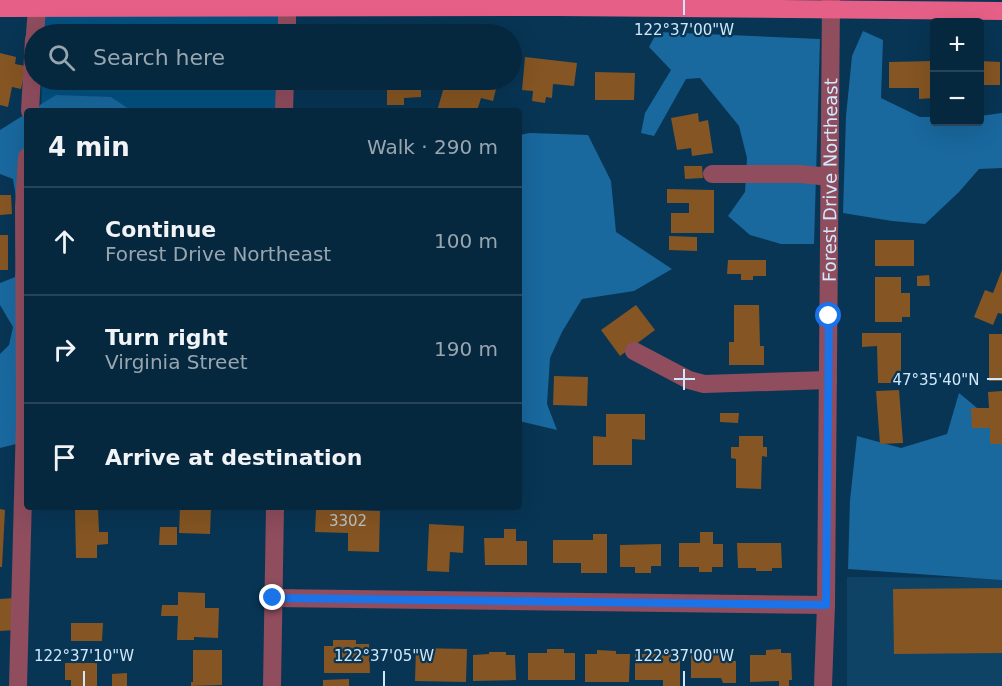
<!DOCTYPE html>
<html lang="en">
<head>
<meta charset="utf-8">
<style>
	:root { --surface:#06283f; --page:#0f3046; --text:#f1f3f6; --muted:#98a6b0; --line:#274459 }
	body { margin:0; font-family:"DejaVu Sans",sans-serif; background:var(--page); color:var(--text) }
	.controls { position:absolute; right:18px; top:18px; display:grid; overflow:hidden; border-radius:6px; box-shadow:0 6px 24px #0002 }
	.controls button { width:54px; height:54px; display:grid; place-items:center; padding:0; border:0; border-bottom:2px solid var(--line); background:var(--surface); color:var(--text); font:30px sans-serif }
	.stop { position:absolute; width:18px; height:18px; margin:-14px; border:4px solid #1a73e8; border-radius:50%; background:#fff }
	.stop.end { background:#1a73e8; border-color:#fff; box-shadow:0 2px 6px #0008 }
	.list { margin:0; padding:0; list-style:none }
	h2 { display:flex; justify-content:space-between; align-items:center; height:78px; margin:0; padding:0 24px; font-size:26px }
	h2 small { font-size:20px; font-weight:400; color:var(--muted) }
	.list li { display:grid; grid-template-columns:39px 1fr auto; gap:18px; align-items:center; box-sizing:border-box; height:108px; padding:0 24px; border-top:2px solid var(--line) }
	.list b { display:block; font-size:22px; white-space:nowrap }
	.list p { margin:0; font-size:20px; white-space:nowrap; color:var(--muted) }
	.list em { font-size:20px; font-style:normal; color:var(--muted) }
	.icon { flex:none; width:33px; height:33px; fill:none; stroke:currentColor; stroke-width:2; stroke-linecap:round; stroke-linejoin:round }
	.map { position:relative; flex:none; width:1002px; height:686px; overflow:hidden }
	.search { position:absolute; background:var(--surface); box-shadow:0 6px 24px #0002; left:24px; top:24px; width:498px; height:66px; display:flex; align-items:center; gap:15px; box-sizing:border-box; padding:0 21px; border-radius:33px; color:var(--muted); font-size:22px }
	.panel { position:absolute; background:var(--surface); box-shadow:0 6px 24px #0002; left:24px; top:108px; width:498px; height:402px; border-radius:6px }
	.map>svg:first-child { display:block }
</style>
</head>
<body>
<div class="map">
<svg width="1002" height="686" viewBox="0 0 1002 686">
	<rect width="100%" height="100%" fill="#083554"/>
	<path fill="#0f4365" d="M847 577 1002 578V686H847Z"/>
	<path fill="#045180" d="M287 8V34H43L44 9Z
		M42 80H285L284 111H41Z"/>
	<path fill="#19689e" d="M863 31 883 40 881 98 920 117H934V122H980V116L1002 113V168L979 169 959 192 925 224 892 221 843 213 846 116 852 56Z
		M657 32 820 39 814 244H781L750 235 728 216 745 192 747 158 739 126 700 78 686 79 654 136 641 133 645 113 671 70 649 47Z
		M56 95 111 97 132 111H30Z
		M27 113V434L16 444 0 448V354L9 345 13 327 0 305V283L15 277C19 244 19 211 13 179L0 174V130Z
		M530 133 588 135 611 181 616 232 672 269 634 291 582 299 562 332 550 358 547 404 557 430 519 421V135Z
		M959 393 976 407 1002 439V580L848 569 850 500 857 436 901 448 947 434Z"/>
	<path fill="#855523" d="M0 53 16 57 15 64 26 66 21 89 12 87 8 107 0 105Z
		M525 57 577 63 574 86 553 84 552 98 546 97 545 103 532 101 533 91 522 90Z
		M934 61V98L919 99V88H889V62Z
		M980 61 1000 62V85H980Z
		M595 72 635 73 634 100H595Z
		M334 80H367L366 87 334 86Z
		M387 80H430V90H421V97L404 98V105H387Z
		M446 80H479L497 85 493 101 481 98 477 111H437Z
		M698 113 699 122 708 120 713 153 692 156 691 148 677 150 671 118Z
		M684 166H702L703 178 685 179Z
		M667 189 714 190V233H671V213H689V203H667Z
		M0 195H11L12 214 0 215Z
		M0 235H8V270H0Z
		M669 236 697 237V251L669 250Z
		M875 240H914V266H875Z
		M728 260H766V276H753V280H741V274H727Z
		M1002 270V314L998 313 993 325 974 317 985 290 993 293Z
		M929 275 930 286H917V276Z
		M875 277H901V293H910V317H902V322H875Z
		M636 305 655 330 620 356 601 330Z
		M734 305H759L760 346H764V365H729V342H734Z
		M862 333H901V383H878L877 346 862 347Z
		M989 334H1002V381H989Z
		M554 376 588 377 587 406 553 405Z
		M899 390 903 443 880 444 876 391Z
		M1002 391V444H990V428H972L971 408H989L988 392Z
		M720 413H739L738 423 720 422Z
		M606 414H645V440L632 439V465H593V436L606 437Z
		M739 436H763V447H767V457L762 456 761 489 736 488V459L731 458V447H739Z
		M180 507H211L210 534 179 533Z
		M0 509 5 510 2 567H0Z
		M98 509 99 532H108V544L97 545V558H76L75 510Z
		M316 509 380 511 379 552 348 551V533L315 532Z
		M429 524 464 526 463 553 450 552 449 572 427 571Z
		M160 527H177V545H159Z
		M504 529H516V541H527V565H485L484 538H504Z
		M700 532H713V544H723V567H712V572H699V567H679V543H700Z
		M593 534H607V573H581V563H553V540H593Z
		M737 543H781L782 568H772V571H756V568H738Z
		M661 544V566H651V573H635V567H620V545Z
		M1002 588V653L894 654 893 589Z
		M178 592 205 593V608H219L218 638 194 637V640H177L178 616H161L162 605H178Z
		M14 598 15 630 0 631V599Z
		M71 623H103L102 641H71Z
		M333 640H356V644H369L370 673H324V646H333Z
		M416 648 467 649 466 682 415 681Z
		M547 649H564V653H575V680H528V653H547Z
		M781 649V653H791L792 680H789V686H779V681L750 682V655H766V650Z
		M193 650H222V685L191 686V682H193Z
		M597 650 616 651V654H630L629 682H585V654H597Z
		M489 652H506V655H515L516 680 473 681V655L489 654Z
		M691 652H726V661H736V683H723L721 678H691Z
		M635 654H680V686H663V680H635Z
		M65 663H97V686H71V680H65Z
		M127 673V686H112V674Z
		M349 679V686H323V680Z"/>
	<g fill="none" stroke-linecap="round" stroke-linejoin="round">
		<g stroke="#8f4d5e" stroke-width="18">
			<path d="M35 34 37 8"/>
			<path d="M287 34V0"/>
			<path d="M30 111 34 39"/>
			<path d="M284 111 285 80"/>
			<path d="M712 174H800L830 177"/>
			<path d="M634 351 689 380 704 384 828 380"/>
			<path d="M273 598 826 605"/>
			<path d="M18 686 25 421 24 207 27 157"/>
			<path d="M272 686 275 507"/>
			<path id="s1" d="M823 686 826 605 831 0"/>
		</g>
		<path stroke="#e65f87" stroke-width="18" d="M0 8 557 7 1002 11"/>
	</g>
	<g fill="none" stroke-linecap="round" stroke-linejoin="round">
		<path stroke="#1a73e8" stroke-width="8" d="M273 598 826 605 829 316"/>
	</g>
	<path fill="none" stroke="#d1e8fc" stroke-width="2" d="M684 0V15M684 369V390M674 379H695M987 379H1002M84 671V686M384 671V686M684 671V686"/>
	<g text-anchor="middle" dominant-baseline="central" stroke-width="4.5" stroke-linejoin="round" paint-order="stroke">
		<g font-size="15" fill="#bec3c6">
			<text x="348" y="521">3302</text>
		</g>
		<g font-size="18" fill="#d1e8fc" stroke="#083554">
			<text stroke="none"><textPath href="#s1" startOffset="506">Forest Drive Northeast</textPath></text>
		</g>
	</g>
	<g font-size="15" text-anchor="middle" fill="#d1e8fc" stroke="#083554" stroke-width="4.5" stroke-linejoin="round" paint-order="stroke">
		<text x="684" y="35">122°37'00"W</text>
		<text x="936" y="385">47°35'40"N</text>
		<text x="84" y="661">122°37'10"W</text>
		<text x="384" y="661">122°37'05"W</text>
		<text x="684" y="661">122°37'00"W</text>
	</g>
</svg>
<div class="controls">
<button>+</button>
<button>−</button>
</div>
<div class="stop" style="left:829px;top:316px"></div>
<div class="stop end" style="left:273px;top:598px"></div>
<div class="search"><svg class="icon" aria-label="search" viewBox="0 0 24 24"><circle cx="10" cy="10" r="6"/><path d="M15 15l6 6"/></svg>Search here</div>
<section class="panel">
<h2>4 min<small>Walk · 290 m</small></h2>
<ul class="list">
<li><svg class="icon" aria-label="ahead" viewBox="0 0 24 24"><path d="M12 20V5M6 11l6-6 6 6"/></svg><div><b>Continue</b><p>Forest Drive Northeast</p></div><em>100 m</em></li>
<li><svg class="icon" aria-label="right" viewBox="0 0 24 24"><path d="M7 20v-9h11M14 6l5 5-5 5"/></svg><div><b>Turn right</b><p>Virginia Street</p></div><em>190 m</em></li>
<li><svg class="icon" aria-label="arrive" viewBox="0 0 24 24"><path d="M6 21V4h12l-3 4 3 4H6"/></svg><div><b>Arrive at destination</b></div></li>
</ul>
</section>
</div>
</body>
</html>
